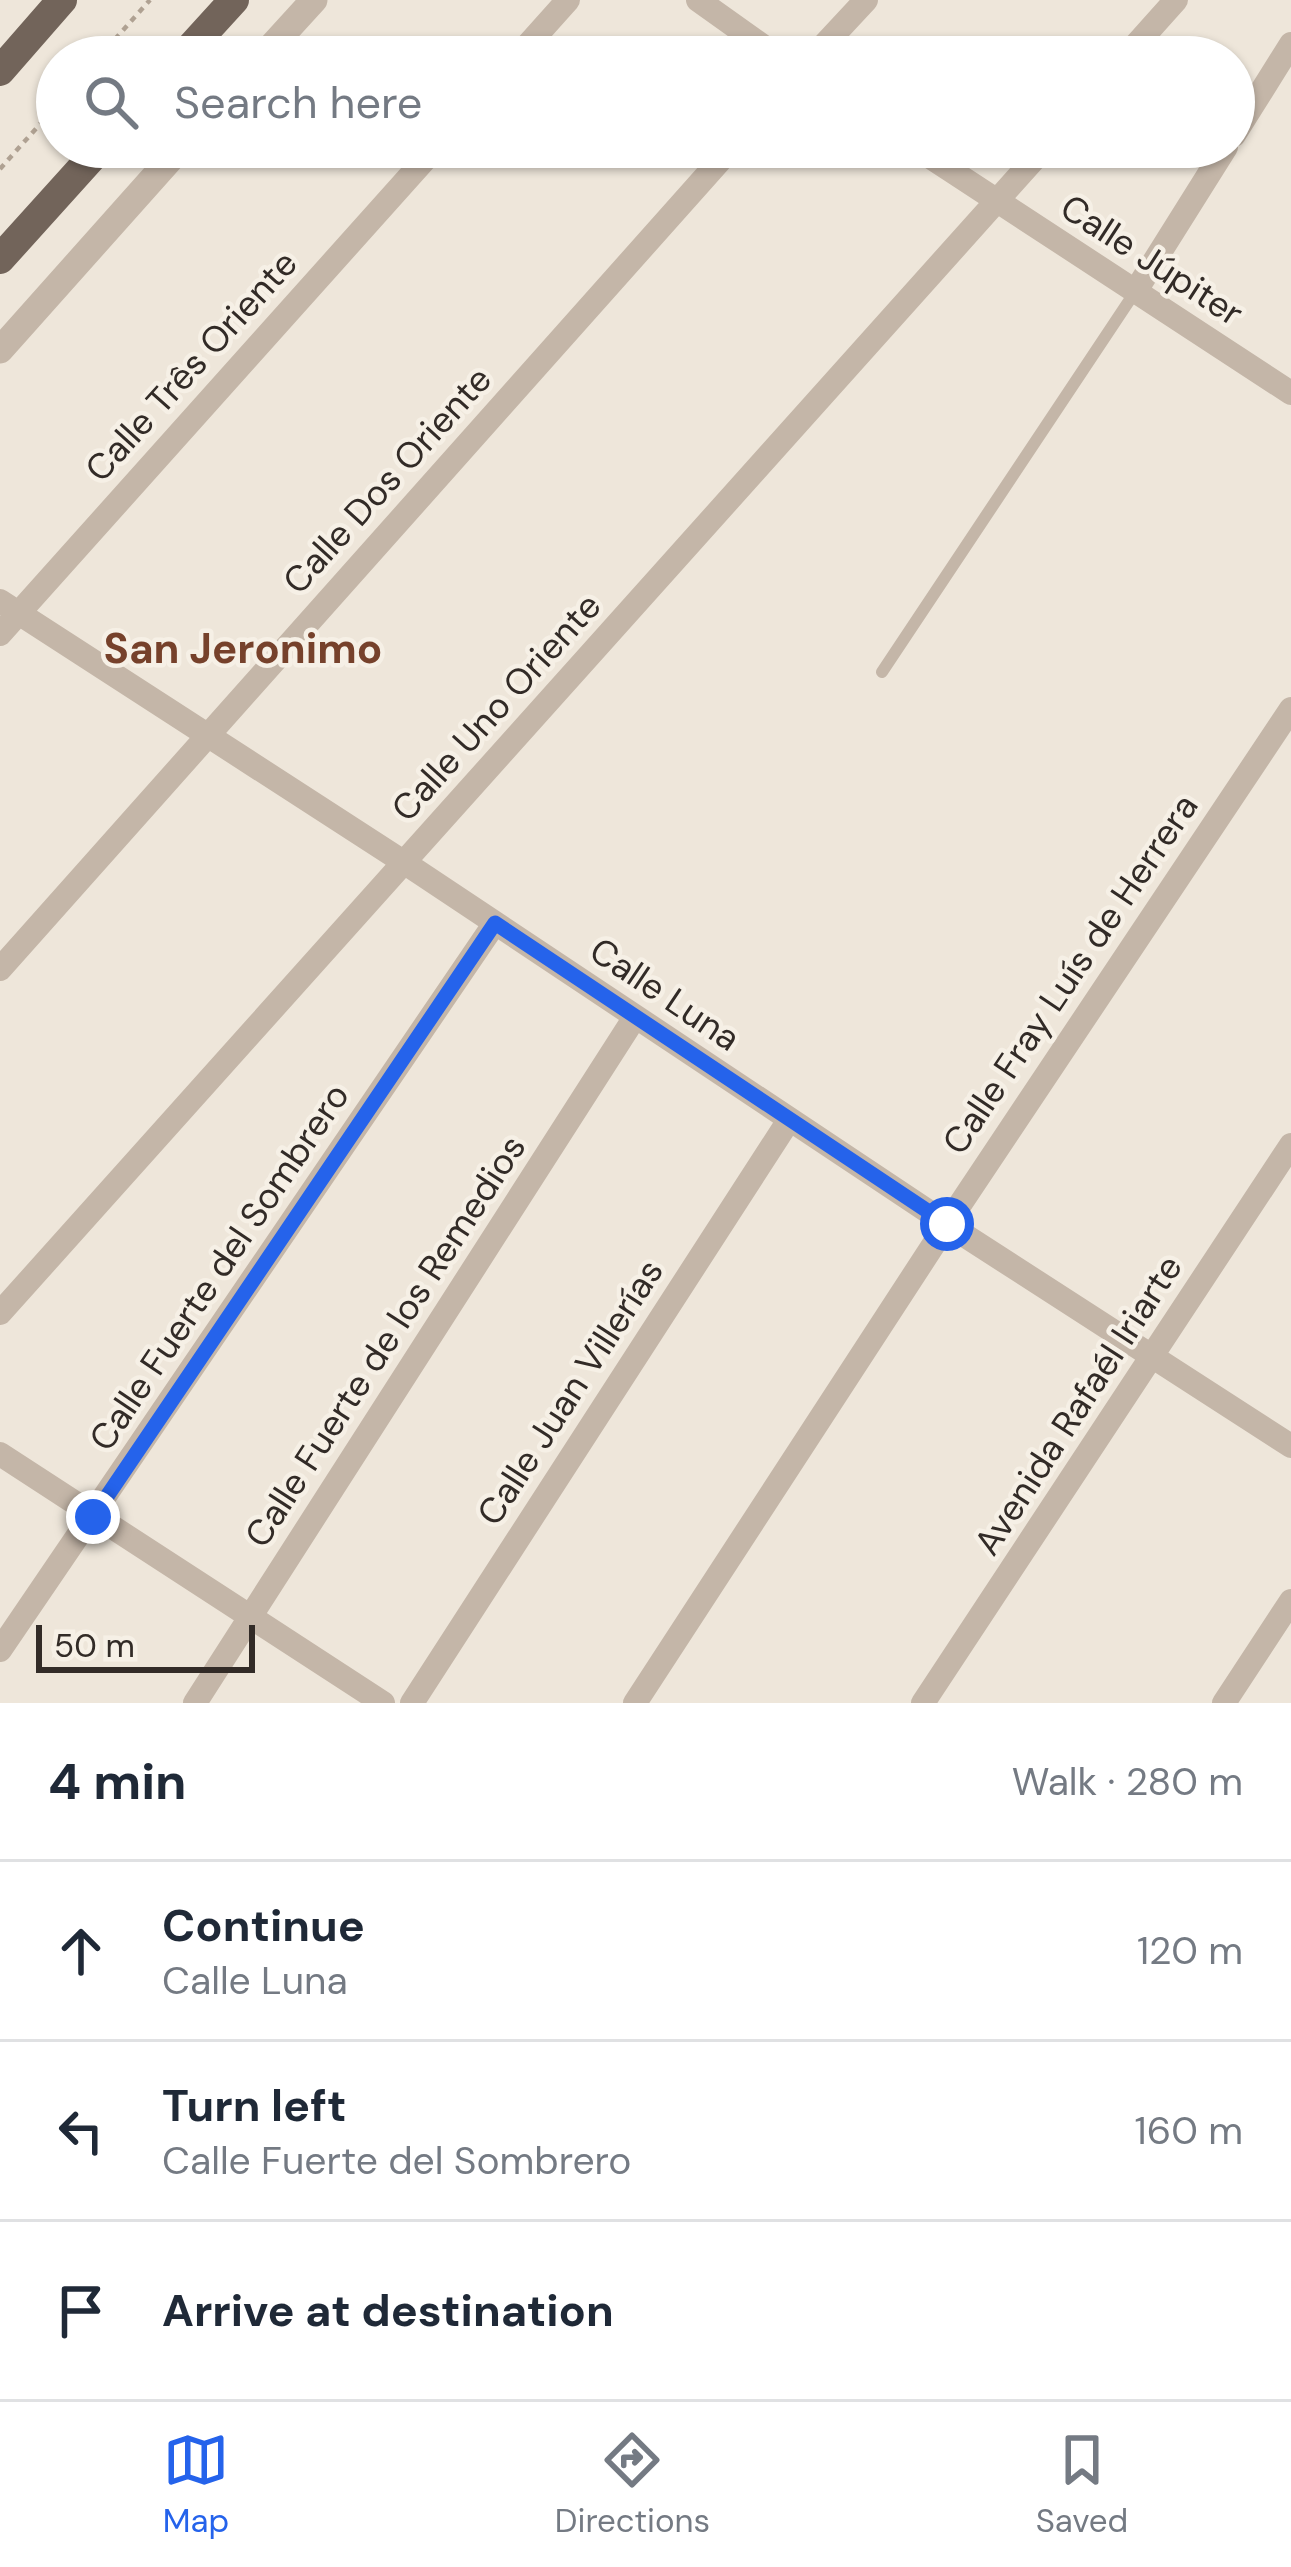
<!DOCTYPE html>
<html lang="en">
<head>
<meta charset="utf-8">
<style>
	:root { --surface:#fff; --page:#f2f2f3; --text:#1f2937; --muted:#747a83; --line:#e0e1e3; --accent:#2563eb }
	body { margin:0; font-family:"DM Sans",sans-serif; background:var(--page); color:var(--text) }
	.scale { position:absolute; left:36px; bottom:30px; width:219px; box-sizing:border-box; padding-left:12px; border:6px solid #322b27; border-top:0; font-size:33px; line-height:42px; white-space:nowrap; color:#322b27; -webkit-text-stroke:9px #f6f0e6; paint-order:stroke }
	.stop { position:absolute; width:36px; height:36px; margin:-27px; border:9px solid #2563eb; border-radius:50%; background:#fff }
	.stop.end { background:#2563eb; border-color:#fff; box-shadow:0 3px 12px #0008 }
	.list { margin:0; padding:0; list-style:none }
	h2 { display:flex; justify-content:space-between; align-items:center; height:156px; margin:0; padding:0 48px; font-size:51px }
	h2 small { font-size:39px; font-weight:400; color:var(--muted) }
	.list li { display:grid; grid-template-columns:78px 1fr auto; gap:36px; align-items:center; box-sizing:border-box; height:180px; padding:0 48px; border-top:3px solid var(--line) }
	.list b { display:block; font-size:45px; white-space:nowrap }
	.list p { margin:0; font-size:39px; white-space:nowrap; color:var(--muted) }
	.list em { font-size:39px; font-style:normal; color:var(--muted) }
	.icon { flex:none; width:66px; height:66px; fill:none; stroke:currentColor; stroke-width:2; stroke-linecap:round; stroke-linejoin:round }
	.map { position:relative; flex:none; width:1291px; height:1703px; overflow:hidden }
	.search { position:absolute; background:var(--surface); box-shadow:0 3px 9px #0004; left:36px; right:36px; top:36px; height:132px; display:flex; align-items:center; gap:30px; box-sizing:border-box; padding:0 42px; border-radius:66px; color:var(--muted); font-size:45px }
	.sheet { height:696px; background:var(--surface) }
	nav { display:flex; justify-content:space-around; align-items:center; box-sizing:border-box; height:168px; border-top:3px solid var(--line); background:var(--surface); font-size:33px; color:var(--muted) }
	nav a { display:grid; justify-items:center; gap:6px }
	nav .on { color:var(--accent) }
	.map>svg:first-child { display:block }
</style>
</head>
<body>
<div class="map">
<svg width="1291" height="1703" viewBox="0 0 1291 1703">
	<rect width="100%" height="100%" fill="#eee6da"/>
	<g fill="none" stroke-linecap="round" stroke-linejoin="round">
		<path stroke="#afa192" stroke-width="4.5" stroke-dasharray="6 6" stroke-linecap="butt" d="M99 57 150 0
			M0 169 57 105"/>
		<path stroke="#c4b6a8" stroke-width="12" d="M882 672 1135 292"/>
		<path stroke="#c4b6a8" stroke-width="24" d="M698 0 778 57
			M517 57 568 0
			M813 57 866 0
			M1125 57 1176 0
			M1234 135 1291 44
			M915 147 1291 393
			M1135 292 1226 147
			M0 601 405 863 947 1224 1291 1446
			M0 634 436 147
			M0 969 732 147
			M0 1313 1045 147
			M0 1454 383 1703
			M0 1650 495 923
			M195 1703 635 1017
			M412 1703 789 1120
			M635 1703 947 1224 1291 709
			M923 1703 1291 1145
			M1224 1703 1291 1601"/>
		<path stroke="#c4b6a8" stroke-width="27" d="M262 57 314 0
			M0 350 181 147"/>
		<path stroke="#72645a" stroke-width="30" d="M182 57 234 0
			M0 71 62 0
			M0 259 101 147"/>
	</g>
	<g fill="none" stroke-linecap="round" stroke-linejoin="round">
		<path stroke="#2563eb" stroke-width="15" d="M93 1517 495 923 947 1224"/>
	</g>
	<g text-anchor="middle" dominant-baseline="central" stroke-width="9" stroke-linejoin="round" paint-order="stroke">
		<g font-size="36" fill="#322b27" stroke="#f6f0e6">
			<text transform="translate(1152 260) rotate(33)">Calle Júpiter</text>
			<text transform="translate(191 366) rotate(-48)">Calle Três Oriente</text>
			<text transform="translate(387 480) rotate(-48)">Calle Dos Oriente</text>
			<text transform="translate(496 707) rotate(-48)">Calle Uno Oriente</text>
			<text transform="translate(1070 974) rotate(-56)">Calle Fray Luís de Herrera</text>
			<text transform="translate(665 994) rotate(34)">Calle Luna</text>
			<text transform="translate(219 1267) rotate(-56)">Calle Fuerte del Sombrero</text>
			<text transform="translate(385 1341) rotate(-57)">Calle Fuerte de los Remedios</text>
			<text transform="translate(570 1392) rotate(-57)">Calle Juan Villerías</text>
			<text transform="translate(1078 1405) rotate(-57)">Avenida Rafaél Iriarte</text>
		</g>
		<g font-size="42" font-weight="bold" fill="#76412b" stroke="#f6f0e6">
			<text x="243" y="648">San Jeronimo</text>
		</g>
	</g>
</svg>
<div class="scale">50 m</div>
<div class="stop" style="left:947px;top:1224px"></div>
<div class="stop end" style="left:93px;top:1517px"></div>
<div class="search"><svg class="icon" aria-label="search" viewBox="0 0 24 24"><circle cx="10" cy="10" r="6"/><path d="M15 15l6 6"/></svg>Search here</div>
</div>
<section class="sheet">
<h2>4 min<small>Walk · 280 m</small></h2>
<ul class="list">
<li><svg class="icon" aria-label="ahead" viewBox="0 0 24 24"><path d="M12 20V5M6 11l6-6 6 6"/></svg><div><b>Continue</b><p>Calle Luna</p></div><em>120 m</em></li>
<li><svg class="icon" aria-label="left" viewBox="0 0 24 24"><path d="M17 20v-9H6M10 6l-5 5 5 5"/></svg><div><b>Turn left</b><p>Calle Fuerte del Sombrero</p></div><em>160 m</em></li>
<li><svg class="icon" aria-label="arrive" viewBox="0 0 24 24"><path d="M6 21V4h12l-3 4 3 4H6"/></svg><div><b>Arrive at destination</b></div></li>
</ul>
</section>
<nav>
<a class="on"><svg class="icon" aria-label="map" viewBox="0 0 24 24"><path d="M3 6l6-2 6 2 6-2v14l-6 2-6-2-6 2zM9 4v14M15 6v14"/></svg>Map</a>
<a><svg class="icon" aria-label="directions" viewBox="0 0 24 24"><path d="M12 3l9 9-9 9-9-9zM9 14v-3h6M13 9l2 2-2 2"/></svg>Directions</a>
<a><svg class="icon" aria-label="saved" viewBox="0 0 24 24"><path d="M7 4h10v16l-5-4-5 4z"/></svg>Saved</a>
</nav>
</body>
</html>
